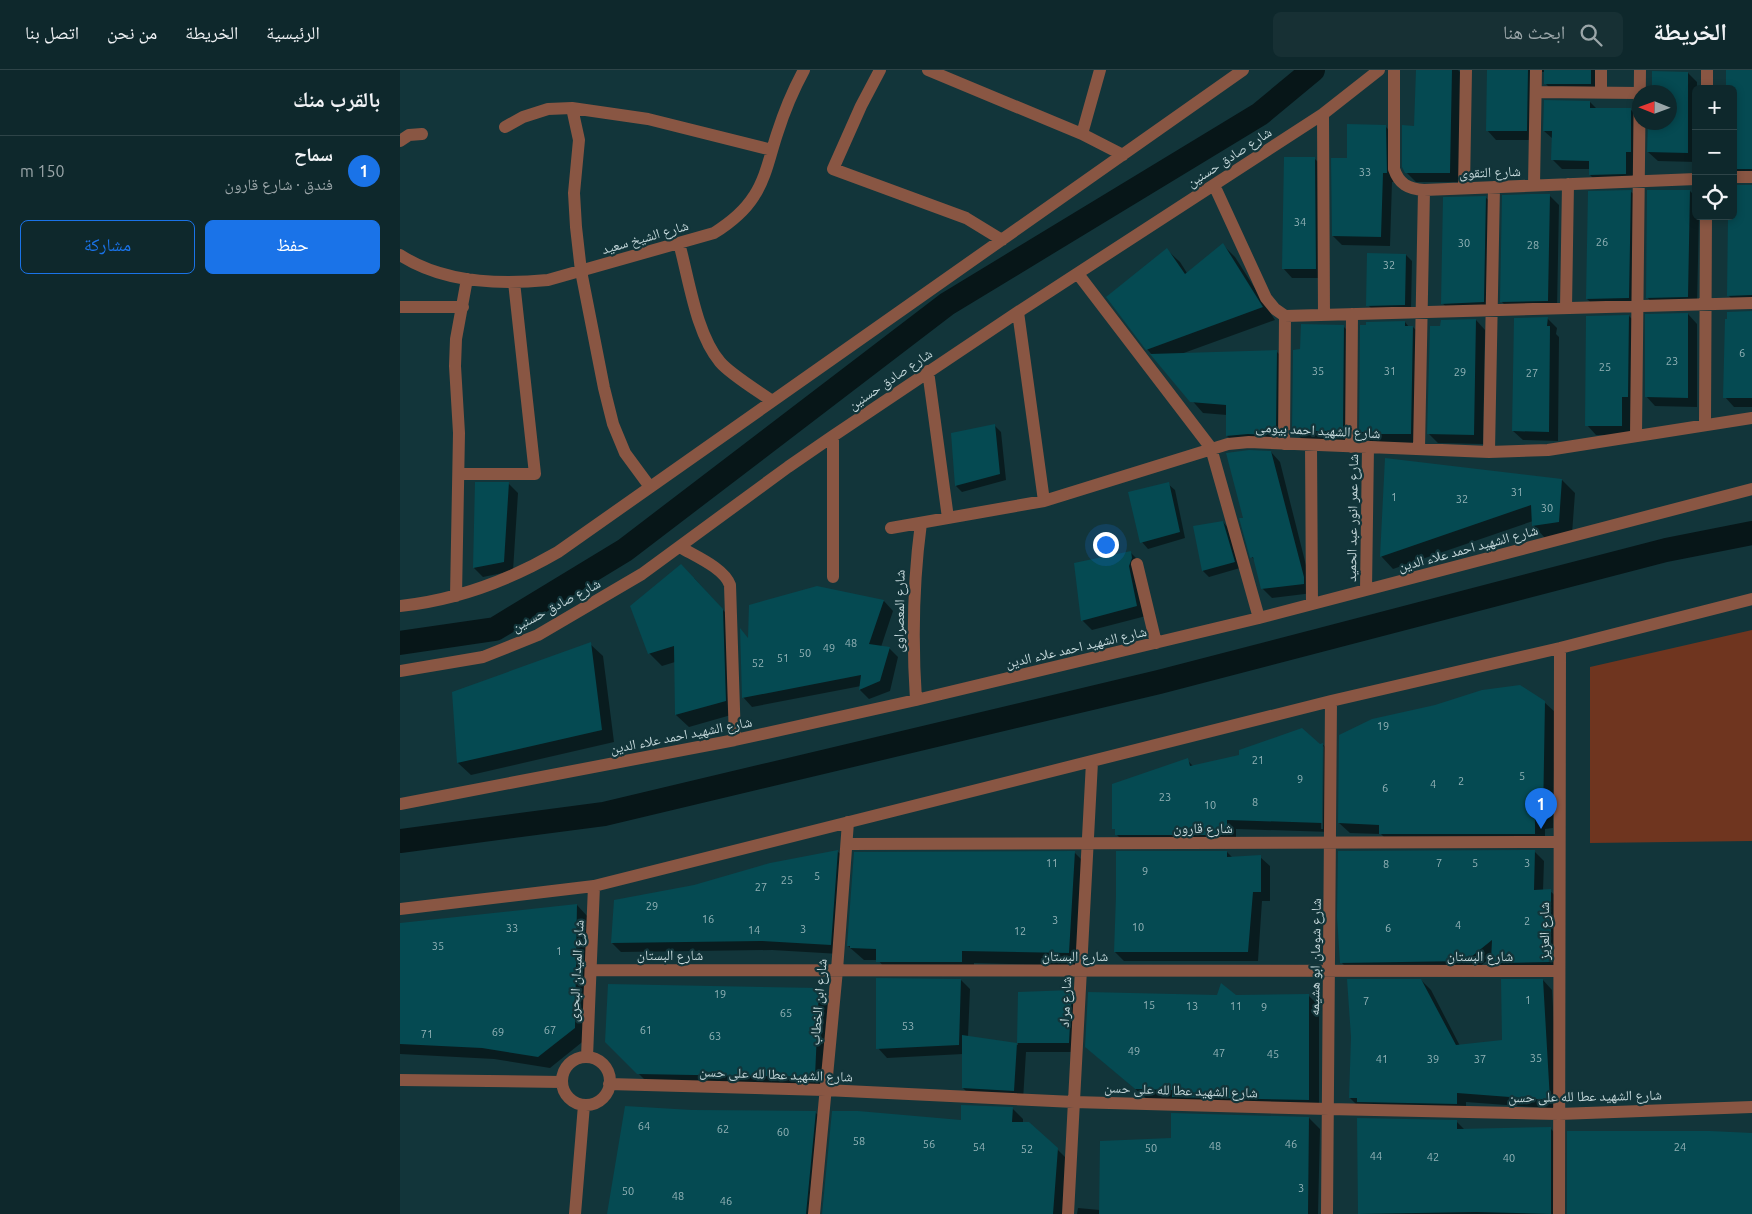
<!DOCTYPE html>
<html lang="ar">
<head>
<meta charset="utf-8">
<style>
	:root { --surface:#0e282c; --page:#173034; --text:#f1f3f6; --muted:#9ba6a9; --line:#2e4448; --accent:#1a73e8 }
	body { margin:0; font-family:Ubuntu,"Noto Naskh Arabic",sans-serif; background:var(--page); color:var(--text); direction:rtl }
	.controls { position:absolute; right:15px; top:15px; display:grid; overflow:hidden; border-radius:8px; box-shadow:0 2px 8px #0003 }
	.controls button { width:45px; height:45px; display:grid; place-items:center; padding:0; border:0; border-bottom:1px solid var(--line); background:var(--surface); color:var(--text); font:25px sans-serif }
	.compass { position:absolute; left:1232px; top:15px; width:45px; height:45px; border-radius:50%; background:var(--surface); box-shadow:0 2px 8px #0003; rotate:271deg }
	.you { position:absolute; left:705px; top:474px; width:18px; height:18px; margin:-12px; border:4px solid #fff; border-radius:50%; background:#1a73e8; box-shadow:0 0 0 8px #1a73e833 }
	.badge { display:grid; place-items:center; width:32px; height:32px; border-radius:50%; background:var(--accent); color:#fff; font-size:16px; font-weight:700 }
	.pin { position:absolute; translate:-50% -41px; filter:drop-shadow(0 1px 2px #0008) }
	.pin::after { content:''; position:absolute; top:26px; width:18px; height:15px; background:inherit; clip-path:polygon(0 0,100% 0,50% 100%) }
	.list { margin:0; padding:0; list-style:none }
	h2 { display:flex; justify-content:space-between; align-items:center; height:65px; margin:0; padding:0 20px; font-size:21px }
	h2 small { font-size:16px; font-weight:400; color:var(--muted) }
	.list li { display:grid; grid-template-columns:32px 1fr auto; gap:15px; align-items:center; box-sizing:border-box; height:70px; padding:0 20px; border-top:1px solid var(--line) }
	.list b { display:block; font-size:19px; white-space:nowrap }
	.list p { margin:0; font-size:16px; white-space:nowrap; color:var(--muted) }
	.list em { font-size:16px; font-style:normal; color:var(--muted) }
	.actions { display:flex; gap:10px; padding:15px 20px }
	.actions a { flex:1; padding:11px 0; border:1px solid var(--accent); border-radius:8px; text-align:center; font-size:18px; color:var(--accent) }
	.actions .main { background:var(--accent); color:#fff }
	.icon { flex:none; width:28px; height:28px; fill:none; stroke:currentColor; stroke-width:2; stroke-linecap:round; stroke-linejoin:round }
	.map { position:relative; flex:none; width:1352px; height:1144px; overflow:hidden; direction:ltr }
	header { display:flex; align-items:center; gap:30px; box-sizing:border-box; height:70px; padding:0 25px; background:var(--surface); border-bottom:1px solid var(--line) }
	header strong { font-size:24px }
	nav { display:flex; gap:28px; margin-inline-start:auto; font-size:18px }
	.search { width:350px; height:45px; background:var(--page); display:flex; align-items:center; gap:12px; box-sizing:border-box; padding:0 18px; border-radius:8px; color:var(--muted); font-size:19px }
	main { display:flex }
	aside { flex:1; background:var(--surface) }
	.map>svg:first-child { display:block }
</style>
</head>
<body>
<header>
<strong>الخريطة</strong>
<div class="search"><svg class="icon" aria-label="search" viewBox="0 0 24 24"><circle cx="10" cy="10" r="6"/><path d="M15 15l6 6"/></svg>ابحث هنا</div>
<nav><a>الرئيسية</a><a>الخريطة</a><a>من نحن</a><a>اتصل بنا</a></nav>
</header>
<main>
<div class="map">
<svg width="1352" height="1144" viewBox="0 0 1352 1144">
	<rect width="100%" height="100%" fill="#12353a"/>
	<path fill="#6f351f" d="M1352 560V771L1190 773V597Z"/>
	<path fill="#0007" d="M1017 0H1058L1061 3 1059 112H1016L1006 102 1016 57Z
		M1088 0H1200V23H1155L1145 13V2H1142L1136 70H1096L1087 60Z
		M1253 2 1288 3 1297 12V19H1296V92L1258 91 1248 82 1270 52V22H1253Z
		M1333 23H1352V108L1333 102Z
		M1190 32 1197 39 1231 40 1240 48 1235 113 1199 114 1190 105V99H1162L1153 90V69L1144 61Z
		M985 56 995 66 996 112H992L990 176 942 175 933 166 948 89Z
		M915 89 924 98 925 208H892L883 198Z
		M1352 116V234L1338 235 1328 225 1333 146Z
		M1230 121 1240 130 1238 237 1197 238 1187 229 1189 123Z
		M1290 121 1296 127V146H1299L1297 236 1256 237 1247 227Z
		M1149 125 1159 135 1157 240 1111 241 1101 231Z
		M1085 127 1095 136 1093 241 1052 242 1042 233Z
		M823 175 835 187 875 250 781 284 876 281 888 293 887 372 839 377 827 366V345L803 343 747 279 767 180 780 192 787 203Z
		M1006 185 1012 191 1011 240 974 241 968 235Z
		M1352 242V337H1334L1325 327Z
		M1288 244 1297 254V337L1255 336 1246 326Z
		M1229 246 1238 255 1231 365H1196L1187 355Z
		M1147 248 1157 258 1156 264 1159 267 1158 371 1123 370 1113 361Z
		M1076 250 1085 260 1083 374 1038 373 1029 364 1041 257Z
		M1005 252 1009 257H1013L1022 266 1020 373H978L976 371H970L960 361Z
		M943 256 953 266 952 370H903L893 360 901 280Z
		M595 356 601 362 606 410 562 422 556 416Z
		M871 382 880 392 913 523 872 528 862 518 855 491 852 487 844 449Z
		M1162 410 1175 423 1172 464 1145 468 1133 455V451L993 499 981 486Z
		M108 413 118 423 113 501 83 507 74 498Z
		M768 414 775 420 785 468 748 479 742 472Z
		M823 452 829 459 840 498 809 507 803 501 795 457Z
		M731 483 740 492 746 546 692 560 682 550Z
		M294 508 335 553 338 643 289 657 276 645 275 592 262 596 249 583Z
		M484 531 493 541 481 577 489 578 498 587 490 621 469 629 460 620 461 616 352 637 343 627 350 570Z
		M190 574 203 586 214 672 71 705 58 693 53 623Z
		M1144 632 1155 642 1153 758 1145 759V774H991L981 764 950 763 939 753Z
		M922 674 932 683 931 762 836 759V774H726L717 765 716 761 714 758 787 690 794 697 921 675V759H923L924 677Z
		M437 781 447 790 440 884 372 880 221 882 212 873 294 816Z
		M1134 781 1144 791 1143 821H1150L1160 830V901L1102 900 1092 891V886L1076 900 951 902 941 892Z
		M827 782 833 788 860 787 870 796V831H862L858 891H724L715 882Z
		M675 783 687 795 682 896 574 893V904H490L478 890H464L448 876Z
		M177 835 188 847 186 969 150 998 94 989 0 984V855Z
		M561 910 570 919 568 967 618 975 619 923 671 922 681 931 678 982H626L623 1030 572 1027 563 1018V984L487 988 478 978Z
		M1021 910 1031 920 1060 976 1103 971 1143 910 1152 920 1159 1039 1066 1032V1043L959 1037 950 1028Z
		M419 919 431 932 427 1019 251 1016 206 971Z
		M908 925 919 936V1040L747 1029 686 977 835 926Z
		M612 1038 623 1049V1054L657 1079 668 1090 667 1144H423L562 1051Z
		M292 1041 415 1042 426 1053 417 1144H208Z
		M909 1048 920 1059 918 1144H677L678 1138 700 1140 772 1069Z
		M959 1049 1056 1051 1065 1060 1151 1059 1162 1070 1163 1144H959Z"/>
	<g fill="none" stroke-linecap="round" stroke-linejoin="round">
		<path stroke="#071618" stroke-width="24" d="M0 573 95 559 225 480 547 234 860 44 913 0
			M0 771 204 744 759 612 1266 480 1352 463"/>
	</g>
	<path fill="#054a52" d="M1016 0H1052L1050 103H1005L1002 97V55L1014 56Z
		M1087 0H1128L1127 61H1086Z
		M1144 0H1191V14H1144Z
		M1326 0H1352V99H1333V19H1326Z
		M1252 1 1288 2V83L1247 82 1248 52H1270V22H1252Z
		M1144 30 1190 31V38H1231V82H1226V104L1189 105V91L1151 90 1152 61H1143Z
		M947 54 986 55 987 103H983L981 167 932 166 931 88H947Z
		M884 87H915L916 199H882Z
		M1333 115H1352V225L1327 226 1328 146H1333Z
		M1231 120 1229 228 1186 229 1188 121Z
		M1247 120H1290L1288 227 1246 228Z
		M1131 124H1150L1148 231 1100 232 1102 125Z
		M1086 126 1084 232 1041 234 1043 127Z
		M823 173 863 237 746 280 706 227 767 178 785 204Z
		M967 183 1006 184 1005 235 966 236Z
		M1352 241V328H1323L1325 249H1327V242Z
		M1288 243V328L1245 327V244Z
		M1229 245 1228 327H1222V356H1185L1186 246Z
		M1148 247 1147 256H1150L1149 362 1112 361 1114 248Z
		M1076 249 1074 365 1027 364 1030 256H1040L1041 250Z
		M1005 251V256H1013L1011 364H967V362H959L960 255H966V252Z
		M901 254 944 255 943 361H892L893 280 900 279Z
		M877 280 876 360H866L867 365 848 364 826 366V335L790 332 750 284Z
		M595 354 600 404 555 416 551 363Z
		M849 380 871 381 904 507V514L861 519 853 487 850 488 839 448H843L826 383Z
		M985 388 1162 409 1159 452 1132 456 1131 435 980 487Z
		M75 412H109L104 492 73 498Z
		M769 412 780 462 740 473 728 422Z
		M823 451 835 492 802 501 793 456Z
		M731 481 732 488 729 496 737 536 681 551 674 493Z
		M281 494 323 539 326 631 275 645 274 576 248 584 230 536Z
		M417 516 484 530 469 574 490 577 480 611 459 620 461 605 342 628 340 558 348 568 349 535Z
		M191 572 202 660 57 693 52 622Z
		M1120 615 1145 631 1143 748 1135 749V764H979V755L938 753 939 665 972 649 1035 635 1082 620Z
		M902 658 920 674 923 673 922 753 827 750V765H715V759H712V714L788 688 790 696 839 685V680Z
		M438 780 431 875 362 871 211 873 214 830 294 815 370 793Z
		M1135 780 1134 820 1151 819V892L1101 893V891H1091L1092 870 1066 891 940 893 937 847 938 781Z
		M675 781 669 883 562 881V892H476V879L450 878V876H447L454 782Z
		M716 781H827V787L861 785V822H853L848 882H714L716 826Z
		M177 834 175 958 138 987 82 978 0 974V853Z
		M476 908 561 909 559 975 476 979Z
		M947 909H1021L1056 975 1102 970 1101 909H1143L1150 1030 1057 1023V1034L957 1032V1028H949L951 967Z
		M821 913 836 925 909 924V1030L772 1027V1020L735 1019 685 977 688 922 817 925Z
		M208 914 419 918 415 1007 237 1004 205 972Z
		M672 920 669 973H617L618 922Z
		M562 965 617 973 614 1021 562 1018Z
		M561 1035 613 1037 612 1052H629L658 1078 653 1144H422L432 1041H458L561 1050Z
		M225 1036 292 1040 416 1041 406 1144H207Z
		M771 1043 909 1047 908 1144H699L700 1071 771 1068Z
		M957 1048 1057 1050V1059L1151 1057V1144L1076 1142 958 1144Z
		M1167 1061H1310L1352 1063V1144H1167Z"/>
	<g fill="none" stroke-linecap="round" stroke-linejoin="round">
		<path stroke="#895643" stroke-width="12" d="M480 0 461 36 433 99 566 148 602 170
			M528 0 682 64 723 85
			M994 0V99C999 114 1008 119 1024 120L1296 109
			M1307 19V0
			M1136 22 1239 23
			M1201 23V0
			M172 38 179 70 174 123 176 157 181 201 204 318 213 354 225 383 250 417
			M923 44 924 245
			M105 57 123 47 148 39 172 38 248 49 372 80
			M682 64 700 0
			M0 71 9 65 22 64
			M1333 107H1352
			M814 115 866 228 875 239 885 246 1352 233
			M1134 115 1136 0
			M1064 118 1066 0
			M279 173C289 209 296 264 320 292 330 304 358 321 372 331
			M0 185C43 213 99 215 148 210L314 163C330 153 344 142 354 126 366 108 370 85 377 64 384 42 393 20 404 0
			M678 204 811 378 859 548
			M0 237H63
			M1166 238 1168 114
			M618 242 644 431
			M528 301 548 448
			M1305 354 1306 146
			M1236 365 1240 0
			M433 366V507
			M884 374 885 246
			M911 375 912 534
			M951 377 952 244
			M1019 379 1024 120
			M1089 382 1094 117
			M59 404H135L114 212
			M491 458 644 431 828 374 849 372 1089 382 1148 380 1352 348
			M280 477C295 486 324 498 330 515L335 670
			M737 494 756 573
			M966 520 968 377
			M56 526 59 363 55 296 56 269 67 209
			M0 536C57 530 108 511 158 482L843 0
			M0 601 83 587 138 565 242 504 388 397 433 366 618 242 923 44 979 0
			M516 630C512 571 513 513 521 453
			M0 734 335 670 516 630 859 548 1352 419
			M447 774 1159 772
			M0 839 194 816 931 631 1160 578 1352 529
			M191 900 1159 901
			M187 987 194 816
			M162 1011a24 24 0 1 1 48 0a24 24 0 1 1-48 0Z
			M0 1010 162 1012
			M209 1014 425 1020 674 1032 928 1039 1159 1044 1352 1037
			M175 1144 184 1035
			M414 1144 437 900 448 752
			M668 1144 692 692
			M927 1144 931 631
			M1159 1144 1160 578"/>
	</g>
	<g text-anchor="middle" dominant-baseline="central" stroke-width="4.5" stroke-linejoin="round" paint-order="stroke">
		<g font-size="11" fill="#94b3b7">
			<text x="965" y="102">33</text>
			<text x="900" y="152">34</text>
			<text x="1202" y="172">26</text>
			<text x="1064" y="173">30</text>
			<text x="1133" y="175">28</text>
			<text x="989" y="195">32</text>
			<text x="1342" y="283">6</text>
			<text x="1272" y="291">23</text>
			<text x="1205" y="297">25</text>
			<text x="918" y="301">35</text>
			<text x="990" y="301">31</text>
			<text x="1060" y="302">29</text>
			<text x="1132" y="303">27</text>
			<text x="1117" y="422">31</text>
			<text x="994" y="427">1</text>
			<text x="1062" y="429">32</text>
			<text x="1147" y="438">30</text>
			<text x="451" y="573">48</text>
			<text x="429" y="578">49</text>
			<text x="405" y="583">50</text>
			<text x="383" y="588">51</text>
			<text x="358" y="593">52</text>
			<text x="983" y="656">19</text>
			<text x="858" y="690">21</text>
			<text x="1122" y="706">5</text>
			<text x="900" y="709">9</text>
			<text x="1061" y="711">2</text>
			<text x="1033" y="714">4</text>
			<text x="985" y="718">6</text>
			<text x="765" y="727">23</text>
			<text x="855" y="732">8</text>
			<text x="810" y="735">10</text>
			<text x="652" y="793">11</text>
			<text x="1039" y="793">7</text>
			<text x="1075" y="793">5</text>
			<text x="1127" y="793">3</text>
			<text x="986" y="794">8</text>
			<text x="745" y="801">9</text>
			<text x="417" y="806">5</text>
			<text x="387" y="810">25</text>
			<text x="361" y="817">27</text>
			<text x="252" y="836">29</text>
			<text x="308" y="849">16</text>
			<text x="655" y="850">3</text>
			<text x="1127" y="851">2</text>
			<text x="1058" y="855">4</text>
			<text x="738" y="857">10</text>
			<text x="112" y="858">33</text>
			<text x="988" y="858">6</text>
			<text x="403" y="859">3</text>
			<text x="354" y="860">14</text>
			<text x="620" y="861">12</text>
			<text x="38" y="876">35</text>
			<text x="159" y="881">1</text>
			<text x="320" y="924">19</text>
			<text x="1128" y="930">1</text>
			<text x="966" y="931">7</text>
			<text x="749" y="935">15</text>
			<text x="792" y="936">13</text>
			<text x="836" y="936">11</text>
			<text x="864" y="937">9</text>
			<text x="386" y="943">65</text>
			<text x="508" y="956">53</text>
			<text x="150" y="960">67</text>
			<text x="246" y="960">61</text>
			<text x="98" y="962">69</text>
			<text x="27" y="964">71</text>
			<text x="315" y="966">63</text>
			<text x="734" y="981">49</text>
			<text x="819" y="983">47</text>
			<text x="873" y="984">45</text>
			<text x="1136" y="988">35</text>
			<text x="982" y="989">41</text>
			<text x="1033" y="989">39</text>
			<text x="1080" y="989">37</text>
			<text x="244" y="1056">64</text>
			<text x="323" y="1059">62</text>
			<text x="383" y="1062">60</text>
			<text x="459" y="1071">58</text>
			<text x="529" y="1074">56</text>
			<text x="891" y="1074">46</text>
			<text x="815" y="1076">48</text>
			<text x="579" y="1077">54</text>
			<text x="1280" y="1077">24</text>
			<text x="751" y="1078">50</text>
			<text x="627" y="1079">52</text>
			<text x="976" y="1086">44</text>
			<text x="1033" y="1087">42</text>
			<text x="1109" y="1088">40</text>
			<text x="901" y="1118">3</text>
			<text x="228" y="1121">50</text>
			<text x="278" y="1126">48</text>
			<text x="326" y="1131">46</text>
		</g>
		<g font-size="14" fill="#c3d6d9" stroke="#12353a">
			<text transform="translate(829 87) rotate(-33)">شارع صادق حسنين</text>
			<text transform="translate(1090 102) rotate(-2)">شارع التقوى</text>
			<text transform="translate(245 167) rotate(-16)">شارع الشيخ سعيد</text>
			<text transform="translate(490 309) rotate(-34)">شارع صادق حسنين</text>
			<text transform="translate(918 360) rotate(3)">شارع الشهيد احمد بيومى</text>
			<text transform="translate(952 448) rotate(-89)">شارع عمر انور عبد الحميد</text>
			<text transform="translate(1068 478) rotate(-15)">شارع الشهيد احمد علاء الدين</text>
			<text transform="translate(156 535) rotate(-28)">شارع صادق حسنين</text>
			<text transform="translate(499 541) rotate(-89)">شارع المعصراوى</text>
			<text transform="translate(676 577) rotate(-13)">شارع الشهيد احمد علاء الدين</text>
			<text transform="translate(281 665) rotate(-11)">شارع الشهيد احمد علاء الدين</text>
			<text x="803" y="758">شارع قارون</text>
			<text transform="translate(1144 861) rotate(-90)">شارع العزيز</text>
			<text x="270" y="885">شارع البستان</text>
			<text x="675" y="886">شارع البستان</text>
			<text x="1080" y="886">شارع البستان</text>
			<text transform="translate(915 887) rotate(-89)">شارع شومان ابو هشيمه</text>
			<text transform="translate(176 901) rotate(-87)">شارع الميدان البحرى</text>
			<text transform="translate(418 932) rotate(-85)">شارع ابن الخطاب</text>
			<text transform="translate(665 932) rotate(-87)">شارع مراد</text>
			<text transform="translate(376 1004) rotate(2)">شارع الشهيد عطا لله على حسن</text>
			<text transform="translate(781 1020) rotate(2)">شارع الشهيد عطا لله على حسن</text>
			<text transform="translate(1185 1026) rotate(-1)">شارع الشهيد عطا لله على حسن</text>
		</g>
	</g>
</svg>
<div class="controls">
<button>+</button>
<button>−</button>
<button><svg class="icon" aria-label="locate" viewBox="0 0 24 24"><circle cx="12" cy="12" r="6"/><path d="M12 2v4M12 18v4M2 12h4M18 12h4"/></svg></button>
</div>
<svg class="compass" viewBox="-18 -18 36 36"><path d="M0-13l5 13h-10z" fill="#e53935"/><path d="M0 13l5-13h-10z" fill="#9ba6a9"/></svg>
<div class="you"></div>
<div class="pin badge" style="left:1141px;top:759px">1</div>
</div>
<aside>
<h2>بالقرب منك<small></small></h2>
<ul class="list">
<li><span class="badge">1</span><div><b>سماح</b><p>فندق · شارع قارون</p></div><em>150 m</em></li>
</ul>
<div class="actions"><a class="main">حفظ</a><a>مشاركة</a></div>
</aside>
</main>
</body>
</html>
